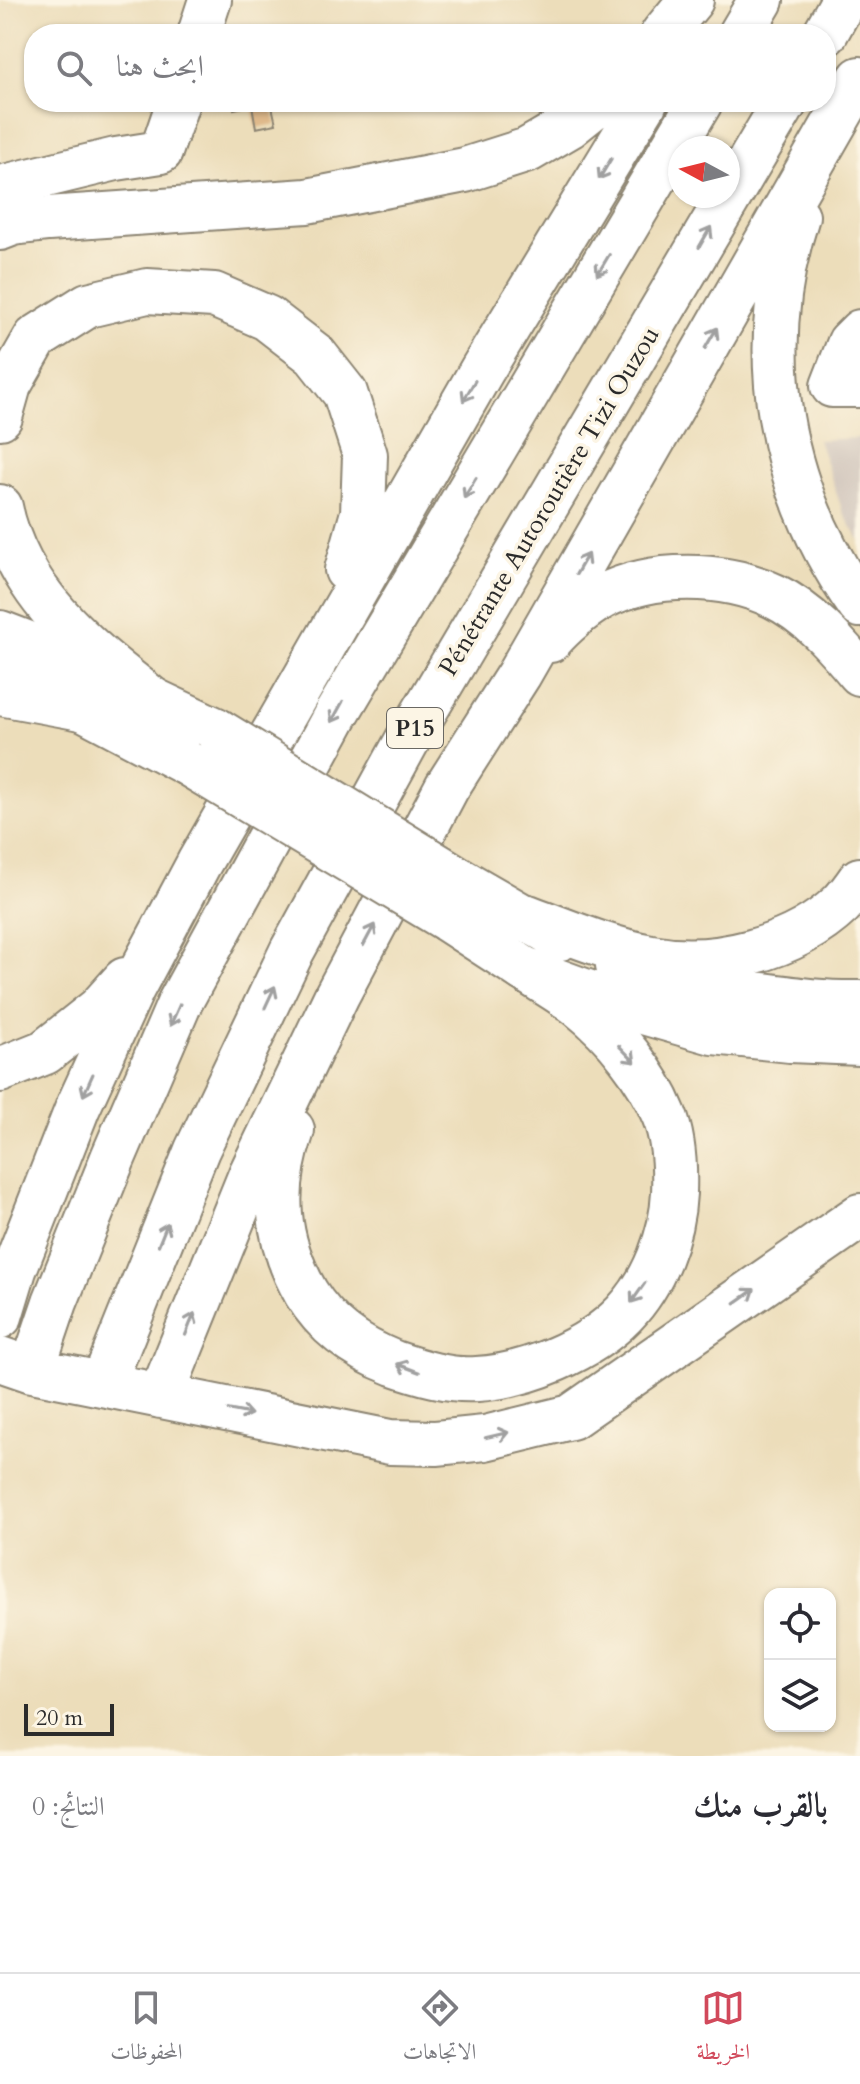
<!DOCTYPE html>
<html lang="ar">
<head>
<meta charset="utf-8">
<style>
	:root { --surface:#fff; --page:#f7f7f7; --text:#2b2b33; --muted:#7c7c81; --line:#e1e1e2; --accent:#d1495b }
	body { margin:0; font-family:Cardo,Amiri,serif; background:var(--page); color:var(--text); direction:rtl }
	.controls { position:absolute; right:24px; bottom:24px; display:grid; overflow:hidden; border-radius:16px; box-shadow:0 2px 6px #0004 }
	.controls button { width:72px; height:72px; display:grid; place-items:center; padding:0; border:0; border-bottom:2px solid var(--line); background:var(--surface); color:var(--text); font:40px sans-serif }
	.compass { position:absolute; left:668px; top:136px; width:72px; height:72px; border-radius:50%; background:var(--surface); box-shadow:0 2px 6px #0004; rotate:277deg }
	.scale { position:absolute; left:24px; bottom:20px; width:90px; box-sizing:border-box; padding-left:8px; border:4px solid #2b2b2b; border-top:0; font-size:22px; line-height:28px; white-space:nowrap; color:#2b2b2b; -webkit-text-stroke:6px #fcf5e5; paint-order:stroke }
	.list { margin:0; padding:0; list-style:none }
	h2 { display:flex; justify-content:space-between; align-items:center; height:104px; margin:0; padding:0 32px; font-size:34px }
	h2 small { font-size:26px; font-weight:400; color:var(--muted) }
	.icon { flex:none; width:44px; height:44px; fill:none; stroke:currentColor; stroke-width:2; stroke-linecap:round; stroke-linejoin:round }
	.map { position:relative; flex:none; width:860px; height:1756px; overflow:hidden; direction:ltr }
	.search { position:absolute; background:var(--surface); box-shadow:0 2px 6px #0004; left:24px; right:24px; top:24px; height:88px; display:flex; align-items:center; gap:20px; box-sizing:border-box; padding:0 28px; border-radius:32px; color:var(--muted); font-size:30px }
	.sheet { height:216px; background:var(--surface) }
	nav { display:flex; justify-content:space-around; align-items:center; box-sizing:border-box; height:112px; border-top:2px solid var(--line); background:var(--surface); font-size:22px; color:var(--muted) }
	nav a { display:grid; justify-items:center; gap:4px }
	nav .on { color:var(--accent) }
	.map>svg:first-child { display:block }
</style>
</head>
<body>
<div class="map">
<svg width="860" height="1756" viewBox="0 0 860 1756">
	<rect width="100%" height="100%" fill="#fcf5e5"/>
	<filter id="ink" filterUnits="userSpaceOnUse"><feTurbulence type="fractalNoise" baseFrequency=".0125" numOctaves="2"/><feDisplacementMap in="SourceGraphic" scale="16" xChannelSelector="R" yChannelSelector="G"/><feConvolveMatrix kernelMatrix="1 2 1 2 8 2 1 2 1" color-interpolation-filters="sRGB"/></filter>
	<filter id="wash" filterUnits="userSpaceOnUse"><feTurbulence type="fractalNoise" baseFrequency=".006" numOctaves="4" result="noise"/><feDisplacementMap in="SourceGraphic" scale="32" xChannelSelector="R" yChannelSelector="G"/><feGaussianBlur stdDeviation="1.8" result="paint"/><feColorMatrix in="noise" values="0 0 0 0 0 0 0 0 0 0 0 0 0 0 0 0 0 1.4 0 .05"/><feComposite in="paint" operator="in"/></filter>
	<g filter="url(#wash)">
		<rect width="100%" height="100%" fill="#ecddba"/>
		<path fill="#cec2b9" d="M860 438V541L843 512 818 440Z"/>
		<g id="blocks">
			<path fill="#dfb98b" d="M232 102H271L276 124 256 128 252 105 234 109Z"/>
		</g>
	</g>
	<g filter="url(#ink)">
		<use href="#blocks" fill-opacity="0" stroke="#8c8472" stroke-width="2"/>
		<g fill="none" stroke-linecap="round" stroke-linejoin="round">
			<defs>
				<path id="minor" d="M199 34 210 0
					M0 187 116 159 161 152 178 102
					M860 331 849 342 832 386H860"/>
				<path id="major" d="M0 633 57 655 216 730
					M0 664 187 763
					M465 883 560 938
					M447 919 524 969 633 1009 713 1032 790 1040 860 1043
					M618 966C658 983 705 988 747 993 785 998 822 1004 860 1003"/>
				<path id="highway" d="M663 34 691 0
					M741 34 761 0
					M825 34 844 0
					M797 216C753 352 778 490 860 605
					M0 228 13 223 48 219 307 201 465 170 528 150 569 126 599 102
					M0 417 9 385 36 338 88 305 147 291 214 295 267 318 315 355 345 393 365 455 363 513 347 570
					M0 507C18 595 87 648 154 701
					M550 640C563 625 584 607 602 597 652 571 724 572 774 596 809 613 836 644 860 673
					M0 693 82 708
					M528 917C568 932 608 949 651 957 713 969 794 949 841 904 848 897 854 888 860 880
					M0 1070 45 1052 99 1009 125 980
					M292 1130C272 1188 275 1239 306 1293 326 1326 358 1349 394 1363 420 1372 449 1381 477 1379 527 1376 589 1350 624 1314 654 1283 672 1235 674 1193 675 1167 674 1139 664 1115 648 1075 614 1033 580 1006 562 992 542 981 524 969
					M0 1316 14 1270 78 1107 132 989 199 863 482 370 645 102
					M0 1359 32 1370 390 1442 436 1443 485 1438 571 1417 860 1216
					M32 1370 55 1302 113 1158 180 1002 337 713 700 102
					M103 1384 197 1150 292 951 407 741 785 102
					M161 1396 251 1174 337 995 447 787 519 674 860 79"/>
			</defs>
			<use href="#minor" stroke="#8c8472" stroke-width="46"/>
			<use href="#major" stroke="#8c8472" stroke-width="48"/>
			<use href="#highway" stroke="#8c8472" stroke-width="48"/>
			<use href="#minor" stroke="#fff" stroke-width="42"/>
			<use href="#major" stroke="#fff" stroke-width="44"/>
			<use href="#highway" stroke="#fff" stroke-width="44"/>
			<defs>
				<path id="major-bridge" d="M216 730 465 883
					M187 763 447 919"/>
			</defs>
			<use href="#major-bridge" stroke="#8c8472" stroke-width="48" stroke-linecap="butt"/>
			<use href="#major-bridge" stroke="#fff" stroke-width="44"/>
		</g>
		<defs><path id="oneway-shaft" d="M-6 0H5M1.5-3L5.5 0L1.5 3" fill="none" stroke-width="1.6" stroke-linecap="round" stroke-linejoin="round" transform="scale(2)"/></defs>
		<g stroke="#a0a0a0">
			<use href="#oneway-shaft" transform="translate(605 169) rotate(121)"/>
			<use href="#oneway-shaft" transform="translate(705 237) rotate(-60)"/>
			<use href="#oneway-shaft" transform="translate(603 265) rotate(121)"/>
			<use href="#oneway-shaft" transform="translate(711 338) rotate(-60)"/>
			<use href="#oneway-shaft" transform="translate(469 391) rotate(120)"/>
			<use href="#oneway-shaft" transform="translate(470 488) rotate(121)"/>
			<use href="#oneway-shaft" transform="translate(582 564) rotate(-60)"/>
			<use href="#oneway-shaft" transform="translate(337 712) rotate(119)"/>
			<use href="#oneway-shaft" transform="translate(369 935) rotate(-62)"/>
			<use href="#oneway-shaft" transform="translate(270 997) rotate(-65)"/>
			<use href="#oneway-shaft" transform="translate(175 1015) rotate(114)"/>
			<use href="#oneway-shaft" transform="translate(627 1054) rotate(46)"/>
			<use href="#oneway-shaft" transform="translate(88 1085) rotate(114)"/>
			<use href="#oneway-shaft" transform="translate(163 1234) rotate(-68)"/>
			<use href="#oneway-shaft" transform="translate(638 1293) rotate(125)"/>
			<use href="#oneway-shaft" transform="translate(745 1296) rotate(-35)"/>
			<use href="#oneway-shaft" transform="translate(190 1324) rotate(-68)"/>
			<use href="#oneway-shaft" transform="translate(408 1368) rotate(-159)"/>
			<use href="#oneway-shaft" transform="translate(240 1412) rotate(11)"/>
			<use href="#oneway-shaft" transform="translate(497 1435) rotate(-13)"/>
		</g>
	</g>
	<g text-anchor="middle" dominant-baseline="central" stroke-width="7" stroke-linejoin="round" paint-order="stroke">
		<rect fill="#fcf5e5" stroke="#6a6863" stroke-width="2" x="387" y="708" width="56" height="40" rx="6"/>
		<g font-size="24" font-weight="bold" fill="#2b2b2b">
			<text x="415" y="728">P15</text>
		</g>
		<g font-size="26" fill="#2b2b2b" stroke="#fcf5e5">
			<text transform="translate(549 501) rotate(-59)">Pénétrante Autoroutière Tizi Ouzou</text>
		</g>
	</g>
</svg>
<div class="controls">
<button><svg class="icon" aria-label="locate" viewBox="0 0 24 24"><circle cx="12" cy="12" r="6"/><path d="M12 2v4M12 18v4M2 12h4M18 12h4"/></svg></button>
<button><svg class="icon" aria-label="layers" viewBox="0 0 24 24"><path d="M12 4l9 5-9 5-9-5zM3 14l9 5 9-5"/></svg></button>
</div>
<svg class="compass" viewBox="-18 -18 36 36"><path d="M0-13l5 13h-10z" fill="#e53935"/><path d="M0 13l5-13h-10z" fill="#7c7c81"/></svg>
<div class="scale">20 m</div>
<div class="search"><svg class="icon" aria-label="search" viewBox="0 0 24 24"><circle cx="10" cy="10" r="6"/><path d="M15 15l6 6"/></svg>ابحث هنا</div>
</div>
<section class="sheet">
<h2>بالقرب منك<small>النتائج: 0</small></h2>
<ul class="list">
</ul>
</section>
<nav>
<a class="on"><svg class="icon" aria-label="map" viewBox="0 0 24 24"><path d="M3 6l6-2 6 2 6-2v14l-6 2-6-2-6 2zM9 4v14M15 6v14"/></svg>الخريطة</a>
<a><svg class="icon" aria-label="directions" viewBox="0 0 24 24"><path d="M12 3l9 9-9 9-9-9zM9 14v-3h6M13 9l2 2-2 2"/></svg>الاتجاهات</a>
<a><svg class="icon" aria-label="saved" viewBox="0 0 24 24"><path d="M7 4h10v16l-5-4-5 4z"/></svg>المحفوظات</a>
</nav>
</body>
</html>
